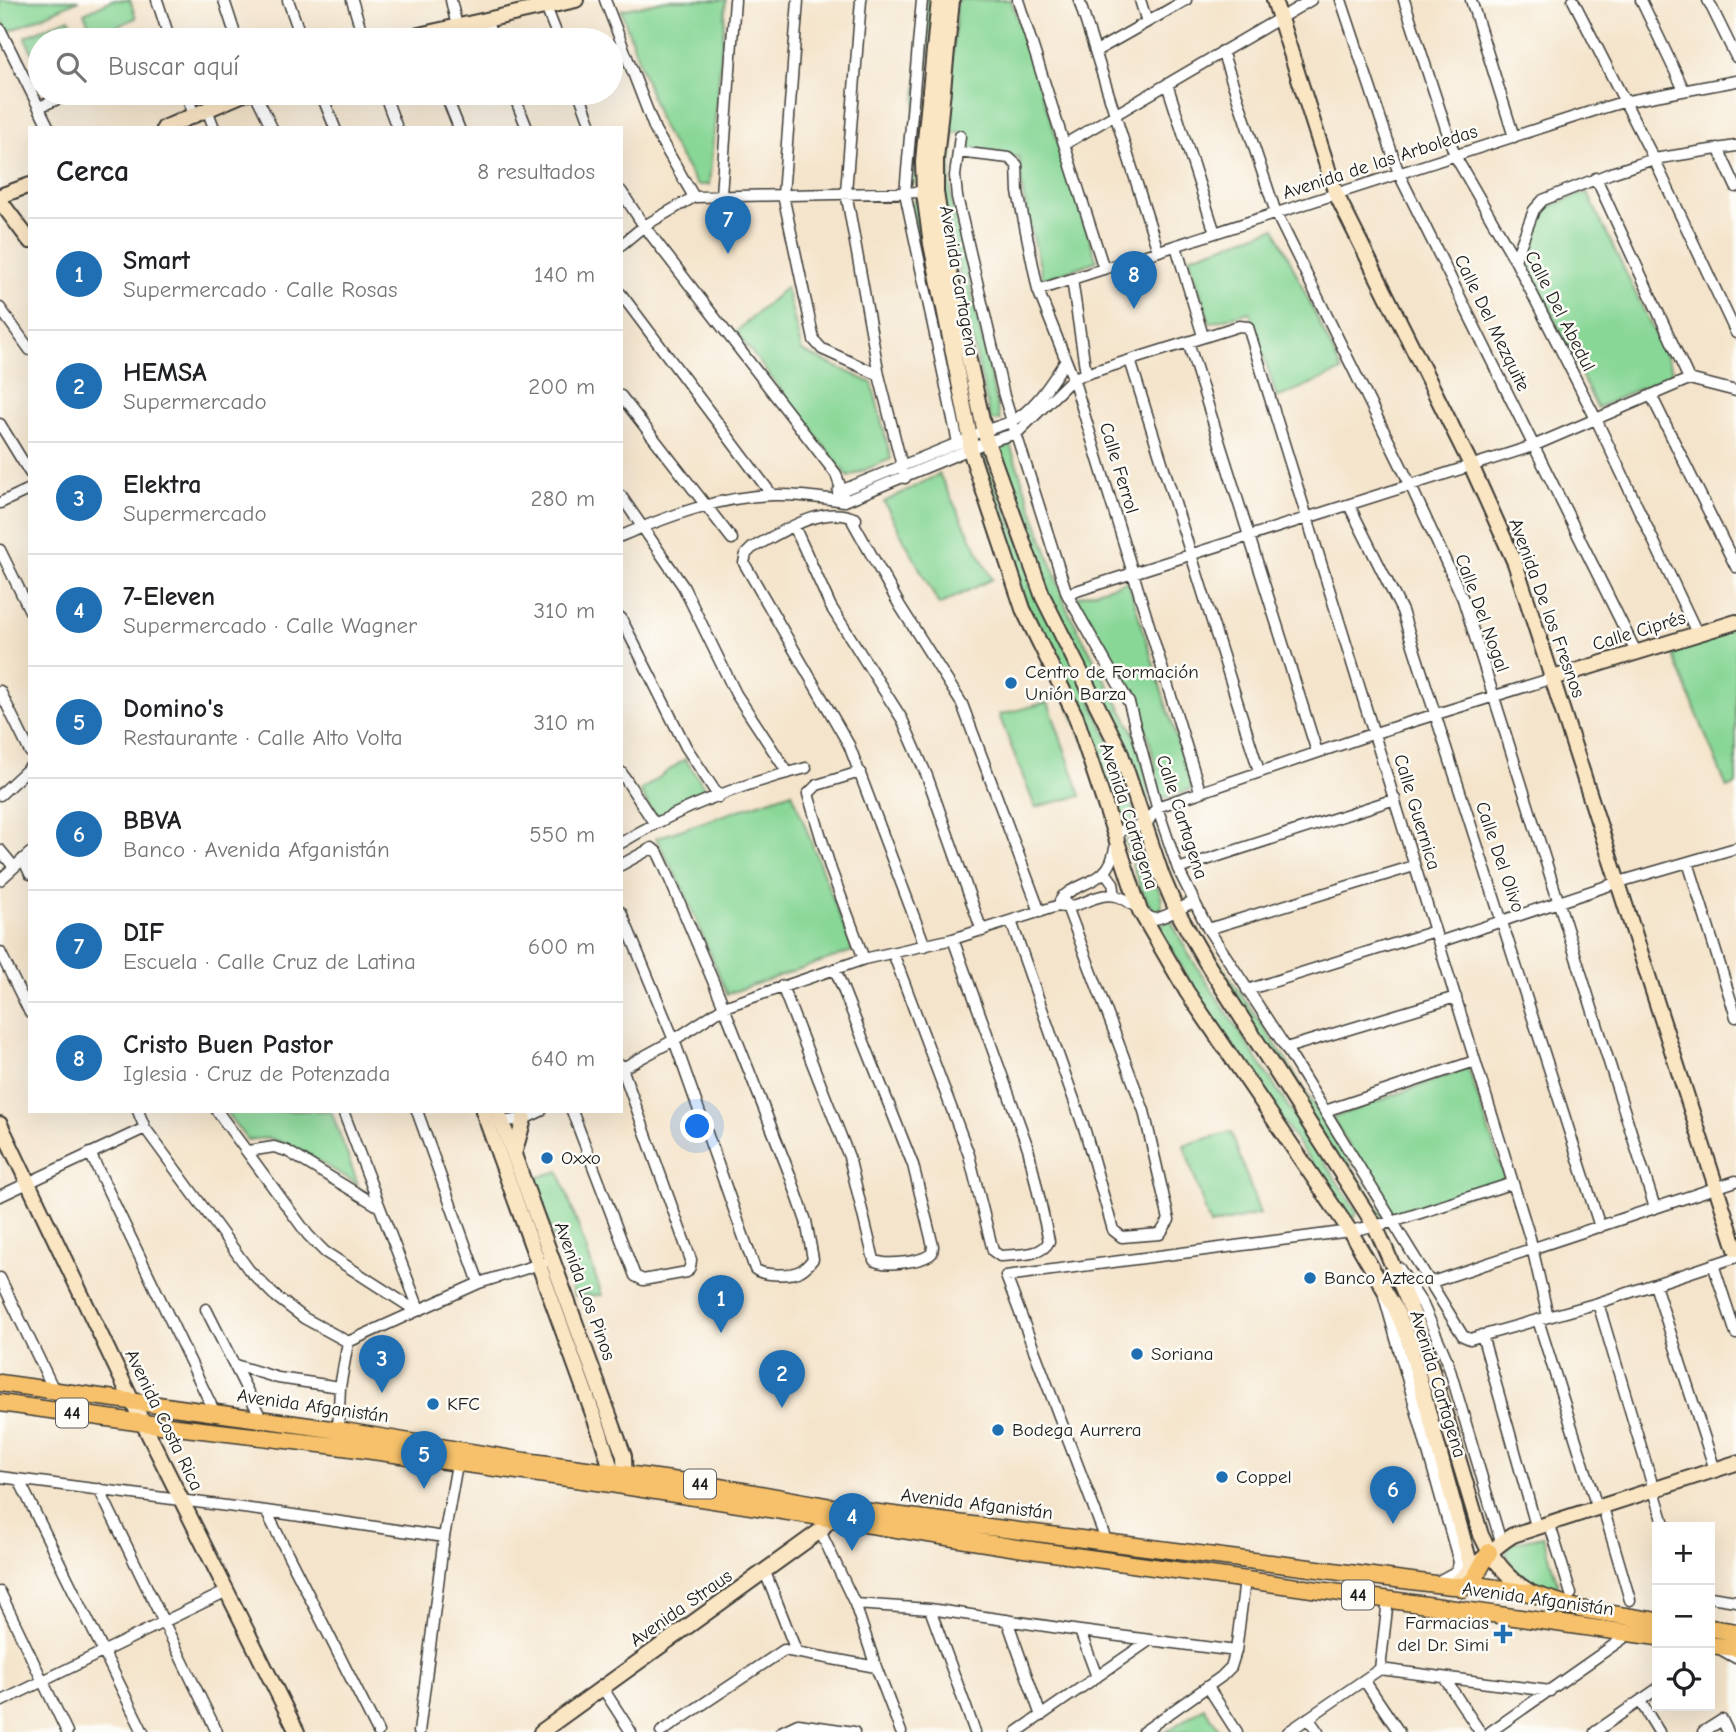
<!DOCTYPE html>
<html lang="es">
<head>
<meta charset="utf-8">
<style>
	:root { --surface:#fff; --page:#f2f2f2; --text:#202124; --muted:#757577; --line:#e0e0e0; --accent:#1f6fb2 }
	body { margin:0; font-family:"Comic Neue",sans-serif; background:var(--page); color:var(--text) }
	.controls { position:absolute; right:21px; bottom:21px; display:grid; overflow:hidden; border-radius:0px; box-shadow:0 7px 28px #0002 }
	.controls button { width:63px; height:63px; display:grid; place-items:center; padding:0; border:0; border-bottom:2px solid var(--line); background:var(--surface); color:var(--text); font:35px sans-serif }
	.you { position:absolute; left:698px; top:1127px; width:24px; height:24px; margin:-18px; border:5px solid #fff; border-radius:50%; background:#1a73e8; box-shadow:0 0 0 10px #1a73e833 }
	.badge { display:grid; place-items:center; width:46px; height:46px; border-radius:50%; background:var(--accent); color:#fff; font-size:23px; font-weight:700 }
	.pin { position:absolute; translate:-50% -58px; filter:drop-shadow(0 2px 4px #0008) }
	.pin::after { content:''; position:absolute; top:37px; width:24px; height:21px; background:inherit; clip-path:polygon(0 0,100% 0,50% 100%) }
	.list { margin:0; padding:0; list-style:none }
	h2 { display:flex; justify-content:space-between; align-items:center; height:91px; margin:0; padding:0 28px; font-size:30px }
	h2 small { font-size:23px; font-weight:400; color:var(--muted) }
	.list li { display:grid; grid-template-columns:46px 1fr auto; gap:21px; align-items:center; box-sizing:border-box; height:112px; padding:0 28px; border-top:2px solid var(--line) }
	.list b { display:block; font-size:26px; white-space:nowrap }
	.list p { margin:0; font-size:23px; white-space:nowrap; color:var(--muted) }
	.list em { font-size:23px; font-style:normal; color:var(--muted) }
	.icon { flex:none; width:38px; height:38px; fill:none; stroke:currentColor; stroke-width:2; stroke-linecap:round; stroke-linejoin:round }
	.map { position:relative; flex:none; width:1736px; height:1732px; overflow:hidden }
	.search { position:absolute; background:var(--surface); box-shadow:0 7px 28px #0002; left:28px; top:28px; width:595px; height:77px; display:flex; align-items:center; gap:18px; box-sizing:border-box; padding:0 24px; border-radius:38px; color:var(--muted); font-size:26px }
	.panel { position:absolute; background:var(--surface); box-shadow:0 7px 28px #0002; left:28px; top:126px; width:595px; height:987px; border-radius:0px }
	.map>svg:first-child { display:block }
</style>
</head>
<body>
<div class="map">
<svg width="1736" height="1732" viewBox="0 0 1736 1732">
	<rect width="100%" height="100%" fill="#fdfcf7"/>
	<filter id="ink" filterUnits="userSpaceOnUse"><feTurbulence type="fractalNoise" baseFrequency=".0143" numOctaves="2"/><feDisplacementMap in="SourceGraphic" scale="14" xChannelSelector="R" yChannelSelector="G"/><feConvolveMatrix kernelMatrix="1 2 1 2 8 2 1 2 1" color-interpolation-filters="sRGB"/></filter>
	<filter id="wash" filterUnits="userSpaceOnUse"><feTurbulence type="fractalNoise" baseFrequency=".00686" numOctaves="4" result="noise"/><feDisplacementMap in="SourceGraphic" scale="28" xChannelSelector="R" yChannelSelector="G"/><feGaussianBlur stdDeviation="1.57" result="paint"/><feColorMatrix in="noise" values="0 0 0 0 0 0 0 0 0 0 0 0 0 0 0 0 0 1.4 0 .05"/><feComposite in="paint" operator="in"/></filter>
	<g filter="url(#wash)">
		<rect width="100%" height="100%" fill="#f4e4cb"/>
		<path fill="#89d797" stroke="#527a5a" stroke-width="2" d="M0 0H79L8 32 0 16Z
			M112 0H130L136 18 94 36 84 13Z
			M666 0H726L709 185H697L662 127 621 10Z
			M925 0H934L916 184H908Z
			M957 0H1011L1097 261 1043 279 1023 195 1019 157 963 147 965 133 947 132Z
			M69 18 79 40H40V61L37 63 25 37Z
			M946 134 954 135 950 178 952 203 1000 420 991 421 968 320 945 201Z
			M1587 192 1674 373 1597 408 1523 254 1543 209Z
			M913 200 919 201 965 436 959 438 912 212Z
			M1275 228 1342 371 1277 398 1250 312 1210 323 1189 257Z
			M786 287 802 351 872 383 891 459 848 477 736 332Z
			M1010 445 1067 609 1132 729 1147 774 1150 801 1141 804 1047 597 994 446Z
			M977 451H982L995 485 1113 750 1135 815 1133 823 1119 826 1027 606Z
			M939 474 992 579 939 605 884 502Z
			M1128 581 1192 789 1159 800C1157 767 1148 718 1127 692L1082 610 1077 597Z
			M1736 627V784L1727 788 1672 652Z
			M1048 702 1081 796 1035 807 999 715Z
			M685 759 709 794 655 817 640 791Z
			M792 792 853 951 727 994 684 891 656 838Z
			M1136 836C1139 845 1141 855 1145 864 1151 880 1166 892 1161 912L1154 913 1140 888 1125 841Z
			M1188 914 1196 929 1278 1048 1384 1218 1377 1220 1181 915Z
			M1170 919 1188 953 1357 1212 1355 1218 1348 1216C1283 1121 1215 1027 1158 927Z
			M1468 1068 1506 1182 1393 1220 1332 1118Z
			M225 1111H331L358 1184 294 1147 269 1138 247 1140Z
			M1231 1132 1260 1214 1210 1225 1184 1145Z
			M559 1171 602 1295 574 1296 533 1179Z
			M1543 1536 1563 1601 1518 1582 1506 1552 1511 1543Z
			M1204 1707 1221 1732H1166Z"/>
	</g>
	<g filter="url(#ink)">
		<g fill="none" stroke-linecap="round" stroke-linejoin="round">
			<defs>
				<path id="street" d="M157 0 170 40
					M224 0 237 40
					M288 0 302 40
					M352 0 364 40
					M451 0 457 27
					M605 0 655 130 694 197
					M798 0 783 195 814 340 822 349 879 375
					M861 0 846 192 879 375 905 478
					M922 0 905 193 958 443
					M1018 0 1104 269
					M1079 0 1158 251
					M1140 0 1147 22
					M1341 0 1399 174 1636 652
					M1404 0 1455 156 1515 260 1596 419 1697 633
					M1471 0 1514 137
					M1573 0 1654 159 1736 333
					M1641 0 1684 90
					M1708 0 1736 57
					M546 7 559 40
					M486 20 494 40
					M0 29 49 128
					M1096 51 1186 0
					M1222 51 1276 213 1410 484 1463 599 1655 1208
					M1167 84 1215 233
					M186 93 194 115
					M255 93 272 128
					M321 93 335 128
					M384 93 397 128
					M445 93 459 128
					M513 93 527 128
					M579 93 592 128
					M39 107 72 93
					M207 109 214 128
					M960 136 955 176 957 197 1004 396 1067 594 1129 703 1157 807 1178 869 1208 929 1286 1048 1463 1336 1470 1339 1598 1303 1736 1257
					M1065 144 1311 0
					M1718 148 1736 187
					M958 152 1009 158 1017 165 1018 192 1038 290 1073 378 1200 791
					M1596 178 1689 379
					M621 191 644 226 836 474 845 501
					M721 195 735 0
					M621 245 644 226 694 197 928 192
					M1176 246 1203 336
					M1515 260 1534 210 1543 200 1611 173 1654 159 1736 146
					M1072 279 1086 374
					M1038 290 1596 110 1623 102 1736 81
					M621 294 772 495
					M0 308 30 350
					M1188 342 1317 752
					M1130 360 1259 771
					M1651 395 1736 567
					M621 396 732 539
					M0 424 30 473
					M979 433C990 428 1002 426 1012 421 1035 410 1051 382 1065 362
					M838 492 963 441
					M621 496 683 586 736 694 788 773
					M0 503 30 489
					M1349 505 1402 611 1600 1227
					M794 526 831 607 902 719 927 776 982 931
					M621 536C669 516 721 496 774 495 798 494 821 498 845 501L987 442 1017 433 1073 378 1239 326 1248 327 1530 1238 1548 1317
					M0 550 30 611
					M1067 594 1533 446 1689 379 1736 391
					M621 618 686 747 719 797
					M0 691 30 752
					M621 772 654 823
					M860 772 817 785 808 794 831 870 864 959
					M0 795 30 767
					M621 843C677 809 742 784 806 768
					M0 850 14 867
					M23 859 30 874
					M1688 862 1736 1017
					M621 865 652 848 658 853 665 868 724 1007 790 1175 806 1221 813 1259C809 1264 806 1268 800 1271 790 1276 763 1276 755 1269L674 1040 621 912
					M1178 869 1395 799
					M1105 872 1113 883 1115 896
					M0 880 30 853
					M1060 901C1068 887 1091 885 1103 873 1116 862 1113 845 1121 831L1130 827 1146 825 1157 807 1375 733 1553 678
					M1011 921 1085 1131 1113 1230 1122 1237 1160 1234 1169 1220 1144 1111 1063 896
					M1208 929 1414 866
					M1439 942 1619 882 1736 848
					M925 946 849 745 744 563 746 554 752 548C781 533 822 503 856 519L853 522 900 606 962 704 1040 912
					M0 952 30 1013
					M893 953 969 1155 993 1251 1000 1256C1016 1254 1042 1257 1049 1241L1028 1148 953 939
					M782 986 849 1157 874 1260C883 1267 923 1262 932 1253L933 1246 913 1165 835 969
					M1247 990 1435 931
					M1286 1048 1456 997
					M621 1069 674 1040 724 1007 864 959 953 939 1057 906C1080 911 1095 891 1116 896 1131 899 1140 914 1154 919 1167 918 1180 907 1194 902
					M138 1111 145 1128 249 1270 274 1295 304 1318 348 1342
					M217 1111 308 1235 325 1252 415 1310
					M343 1111 419 1309
					M417 1111 479 1283
					M572 1111 635 1276 643 1280 687 1272 690 1267 691 1260 621 1065
					M1325 1111 1475 1061
					M498 1122 524 1119 541 1111
					M248 1151 274 1147 287 1151 378 1206
					M90 1153 215 1413
					M0 1196 145 1128
					M1713 1264 1736 1334
					M1399 1268 1423 1305 1447 1360 1501 1542
					M0 1278 54 1390
					M1429 1283 1736 1181
					M1655 1285 1715 1470
					M1384 1296 1459 1562 1457 1571 1435 1583
					M1598 1303 1665 1527
					M206 1309 262 1420
					M1538 1320 1597 1507 1604 1511 1630 1600
					M1482 1335 1536 1526
					M235 1365 278 1378 340 1387
					M338 1430 340 1387 348 1342 479 1283 543 1263
					M0 1477 266 1511 444 1537
					M19 1480 143 1732
					M99 1489 217 1732
					M266 1511 378 1732
					M1549 1522 1571 1594
					M820 1531 855 1604 876 1667 901 1732
					M1106 1540 1006 1276 1350 1231 1392 1222 1513 1183
					M765 1572 797 1653
					M0 1592 67 1732
					M1710 1597 1736 1601
					M855 1604 930 1609 1080 1631 1236 1651
					M930 1609 975 1732
					M1007 1620 1041 1716
					M1080 1631 1097 1677
					M1720 1649 1736 1658
					M1380 1669 1550 1691
					M1380 1669 1388 1600
					M1445 1679 1480 1732
					M1364 1680 1399 1732
					M602 1687 631 1732
					M1208 1687 1237 1732
					M1640 1701 1659 1732
					M0 1702 227 1591
					M1308 1718 1318 1732
					M419 1732 444 1537 457 1464
					M661 1732 784 1650 876 1667
					M781 1732 798 1724 854 1732
					M1017 1732 1150 1640
					M1143 1732 1221 1677 1231 1667 1236 1651 1245 1580
					M1288 1732 1380 1669
					M1490 1732 1631 1633
					M1595 1732 1657 1689
					M1703 1732 1722 1720 1728 1732"/>
				<path id="secondary" d="M939 0 923 161 924 193 931 244 970 437V450L1023 609 1076 717 1140 911 1187 992 1350 1231 1395 1308 1408 1338 1476 1585
					M952 0 936 159V192L945 251 987 442 1043 597 1120 751 1162 876 1176 909 1206 962 1375 1226 1385 1248 1420 1330 1481 1535C1492 1559 1507 1578 1530 1592
					M1274 0 1336 194 1471 465 1515 563 1736 1249
					M396 40 576 0
					M164 128 246 93
					M0 196 30 185
					M0 201 30 241
					M1553 678 1736 622
					M483 1111 601 1436 612 1472 611 1483
					M498 1111 624 1456 625 1485
					M0 1124 133 1403 297 1732
					M514 1154 524 1119
					M1452 1586C1473 1569 1490 1549 1513 1535L1736 1463
					M541 1732 820 1531 829 1520 831 1509"/>
				<path id="primary" d="M0 1383 338 1430 525 1461 710 1485 832 1507 1427 1583 1452 1586 1476 1585 1530 1593 1580 1609 1657 1621
					M0 1403 143 1423 336 1446 611 1484 1017 1548 1657 1637
					M1462 1589 1474 1579 1489 1552
					M1710 1628 1736 1632
					M1710 1645 1736 1648"/>
			</defs>
			<use href="#street" stroke="#3c3a36" stroke-width="13"/>
			<use href="#secondary" stroke="#3c3a36" stroke-width="18"/>
			<use href="#primary" stroke="#3c3a36" stroke-width="19"/>
			<use href="#street" stroke="#fff" stroke-width="10"/>
			<use href="#secondary" stroke="#fbe6c4" stroke-width="14"/>
			<use href="#primary" stroke="#f6c16b" stroke-width="16"/>
		</g>
	</g>
	<g fill="#1f6fb2" stroke="#fdfcf7" stroke-width="2.5">
		<circle cx="1011" cy="683" r="7"/>
		<circle cx="547" cy="1158" r="7"/>
		<circle cx="1310" cy="1278" r="7"/>
		<circle cx="1137" cy="1354" r="7"/>
		<circle cx="433" cy="1404" r="7"/>
		<circle cx="998" cy="1430" r="7"/>
		<circle cx="1222" cy="1477" r="7"/>
		<path d="M1499.5 1623.5h7v7h7v7h-7v7h-7v-7h-7v-7h7z"/>
	</g>
	<g text-anchor="middle" dominant-baseline="central" stroke-width="5" stroke-linejoin="round" paint-order="stroke">
		<g fill="#fdfcf7" stroke="#605f5e" stroke-width="2">
			<rect x="56" y="1398.5" width="32" height="29" rx="5"/>
			<rect x="684" y="1469.5" width="32" height="29" rx="5"/>
			<rect x="1342" y="1580.5" width="32" height="29" rx="5"/>
		</g>
		<g font-size="18" font-weight="bold" fill="#1c1c1c">
			<text x="72" y="1413">44</text>
			<text x="700" y="1484">44</text>
			<text x="1358" y="1595">44</text>
		</g>
		<g font-size="19" fill="#1c1c1c" stroke="#fdfcf7">
			<text transform="translate(1380 162) rotate(-18)">Avenida de las Arboledas</text>
			<text transform="translate(959 281) rotate(80)">Avenida Cartagena</text>
			<text transform="translate(1560 311) rotate(63)">Calle Del Abedul</text>
			<text transform="translate(1492 323) rotate(64)">Calle Del Mezquite</text>
			<text transform="translate(1119 468) rotate(73)">Calle Ferrol</text>
			<text transform="translate(1547 608) rotate(70)">Avenida De los Fresnos</text>
			<text transform="translate(1482 613) rotate(70)">Calle Del Nogal</text>
			<text transform="translate(1639 631) rotate(-17)">Calle Ciprés</text>
			<text transform="translate(1417 812) rotate(73)">Calle Guernica</text>
			<text transform="translate(1129 816) rotate(72)">Avenida Cartagena</text>
			<text transform="translate(1182 817) rotate(72)">Calle Cartagena</text>
			<text transform="translate(1500 857) rotate(71)">Calle Del Olivo</text>
			<text transform="translate(585 1291) rotate(70)">Avenida Los Pinos</text>
			<text transform="translate(1438 1384) rotate(73)">Avenida Cartagena</text>
			<text transform="translate(313 1406) rotate(8)">Avenida Afganistán</text>
			<text transform="translate(164 1420) rotate(64)">Avenida Costa Rica</text>
			<text transform="translate(977 1504) rotate(7)">Avenida Afganistán</text>
			<text transform="translate(1538 1599) rotate(8)">Avenida Afganistán</text>
			<text transform="translate(681 1608) rotate(-35)">Avenida Straus</text>
		</g>
		<g font-size="19" fill="#1c1c1c" stroke="#fdfcf7" text-anchor="start">
			<text x="1025" y="672">Centro de Formación<tspan x="1025" dy="22">Unión Barza</tspan></text>
			<text x="561" y="1158">Oxxo</text>
			<text x="1324" y="1278">Banco Azteca</text>
			<text x="1151" y="1354">Soriana</text>
			<text x="447" y="1404">KFC</text>
			<text x="1012" y="1430">Bodega Aurrera</text>
			<text x="1236" y="1477">Coppel</text>
			<text x="1489" y="1623" text-anchor="end">Farmacias<tspan x="1489" dy="22">del Dr. Simi</tspan></text>
		</g>
	</g>
</svg>
<div class="controls">
<button>+</button>
<button>−</button>
<button><svg class="icon" aria-label="locate" viewBox="0 0 24 24"><circle cx="12" cy="12" r="6"/><path d="M12 2v4M12 18v4M2 12h4M18 12h4"/></svg></button>
</div>
<div class="you"></div>
<div class="pin badge" style="left:721px;top:1333px">1</div>
<div class="pin badge" style="left:782px;top:1408px">2</div>
<div class="pin badge" style="left:382px;top:1393px">3</div>
<div class="pin badge" style="left:852px;top:1551px">4</div>
<div class="pin badge" style="left:424px;top:1489px">5</div>
<div class="pin badge" style="left:1393px;top:1524px">6</div>
<div class="pin badge" style="left:728px;top:254px">7</div>
<div class="pin badge" style="left:1134px;top:309px">8</div>
<div class="search"><svg class="icon" aria-label="search" viewBox="0 0 24 24"><circle cx="10" cy="10" r="6"/><path d="M15 15l6 6"/></svg>Buscar aquí</div>
<section class="panel">
<h2>Cerca<small>8 resultados</small></h2>
<ul class="list">
<li><span class="badge">1</span><div><b>Smart</b><p>Supermercado · Calle Rosas</p></div><em>140 m</em></li>
<li><span class="badge">2</span><div><b>HEMSA</b><p>Supermercado</p></div><em>200 m</em></li>
<li><span class="badge">3</span><div><b>Elektra</b><p>Supermercado</p></div><em>280 m</em></li>
<li><span class="badge">4</span><div><b>7-Eleven</b><p>Supermercado · Calle Wagner</p></div><em>310 m</em></li>
<li><span class="badge">5</span><div><b>Domino's</b><p>Restaurante · Calle Alto Volta</p></div><em>310 m</em></li>
<li><span class="badge">6</span><div><b>BBVA</b><p>Banco · Avenida Afganistán</p></div><em>550 m</em></li>
<li><span class="badge">7</span><div><b>DIF</b><p>Escuela · Calle Cruz de Latina</p></div><em>600 m</em></li>
<li><span class="badge">8</span><div><b>Cristo Buen Pastor</b><p>Iglesia · Cruz de Potenzada</p></div><em>640 m</em></li>
</ul>
</section>
</div>
</body>
</html>
